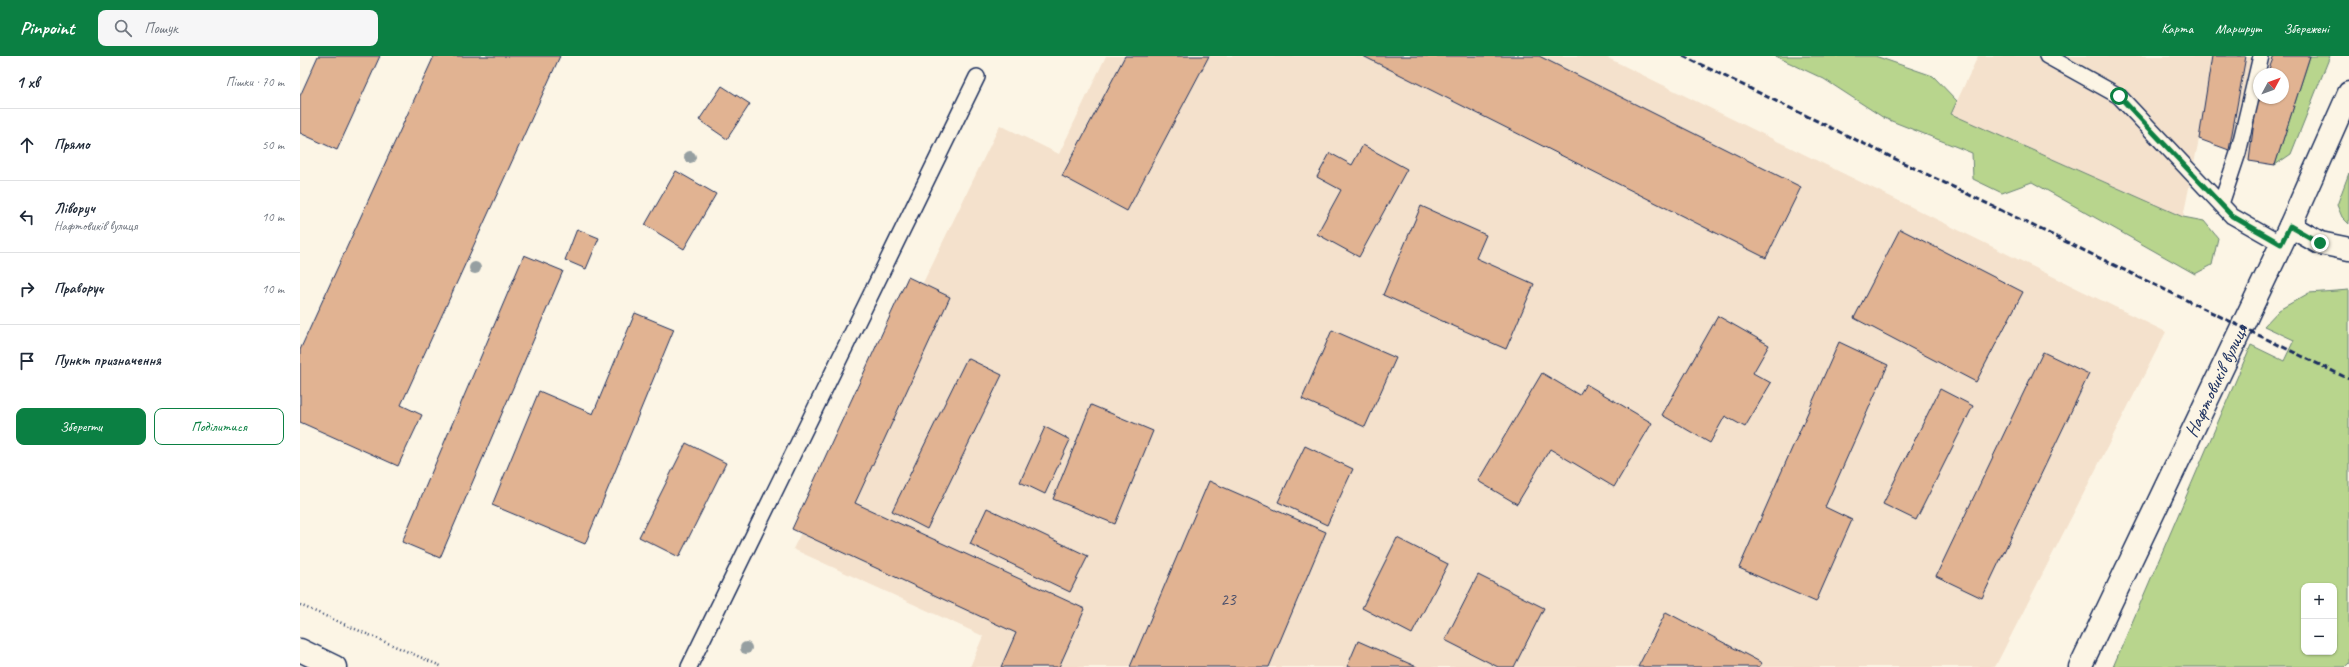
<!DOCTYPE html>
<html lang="uk">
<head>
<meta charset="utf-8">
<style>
	:root { --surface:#fff; --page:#f6f6f7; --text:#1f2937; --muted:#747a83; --line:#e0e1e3; --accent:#0b8043 }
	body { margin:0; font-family:Caveat,sans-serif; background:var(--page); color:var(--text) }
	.controls { position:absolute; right:12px; bottom:12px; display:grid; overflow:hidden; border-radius:8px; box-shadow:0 1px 3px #0004 }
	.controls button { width:36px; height:36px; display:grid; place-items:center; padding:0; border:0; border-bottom:1px solid var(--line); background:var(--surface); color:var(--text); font:20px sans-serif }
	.compass { position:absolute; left:1953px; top:12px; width:36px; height:36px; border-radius:50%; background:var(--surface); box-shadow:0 1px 3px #0004; rotate:49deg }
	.stop { position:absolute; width:12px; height:12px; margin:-9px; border:3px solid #0b8043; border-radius:50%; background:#fff }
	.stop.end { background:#0b8043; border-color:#fff; box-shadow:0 1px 4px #0008 }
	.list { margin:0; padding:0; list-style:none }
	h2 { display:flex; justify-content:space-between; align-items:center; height:52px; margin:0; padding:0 16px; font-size:17px }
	h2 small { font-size:13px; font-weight:400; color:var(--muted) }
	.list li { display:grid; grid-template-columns:26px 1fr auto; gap:12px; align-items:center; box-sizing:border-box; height:72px; padding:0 16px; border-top:1px solid var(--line) }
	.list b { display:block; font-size:15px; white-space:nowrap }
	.list p { margin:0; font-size:13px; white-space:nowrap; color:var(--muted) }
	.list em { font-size:13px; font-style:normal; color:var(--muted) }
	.actions { display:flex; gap:8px; padding:12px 16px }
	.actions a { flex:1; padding:9px 0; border:1px solid var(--accent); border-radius:8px; text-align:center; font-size:14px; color:var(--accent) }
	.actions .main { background:var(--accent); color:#fff }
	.icon { flex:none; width:22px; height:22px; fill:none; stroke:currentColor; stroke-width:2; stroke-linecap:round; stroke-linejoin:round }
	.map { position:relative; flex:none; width:2049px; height:611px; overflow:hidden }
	header { display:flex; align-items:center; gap:24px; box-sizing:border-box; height:56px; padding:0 20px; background:var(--accent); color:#fff }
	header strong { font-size:19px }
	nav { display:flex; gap:22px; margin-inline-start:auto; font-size:14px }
	.search { width:280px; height:36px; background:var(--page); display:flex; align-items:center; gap:10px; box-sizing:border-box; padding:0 14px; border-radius:8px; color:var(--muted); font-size:15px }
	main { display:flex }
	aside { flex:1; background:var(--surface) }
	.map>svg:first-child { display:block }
</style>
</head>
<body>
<header>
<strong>Pinpoint</strong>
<div class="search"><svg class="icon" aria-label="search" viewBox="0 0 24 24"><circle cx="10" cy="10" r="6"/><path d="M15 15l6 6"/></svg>Пошук</div>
<nav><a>Карта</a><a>Маршрут</a><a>Збережені</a></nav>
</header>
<main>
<aside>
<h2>1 хв<small>Пішки · 70 m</small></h2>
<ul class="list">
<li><svg class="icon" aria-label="ahead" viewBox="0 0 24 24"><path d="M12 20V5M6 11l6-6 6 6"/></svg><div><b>Прямо</b></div><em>50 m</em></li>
<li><svg class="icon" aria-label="left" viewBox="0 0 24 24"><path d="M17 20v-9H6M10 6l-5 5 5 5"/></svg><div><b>Ліворуч</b><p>Нафтовиків вулиця</p></div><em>10 m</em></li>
<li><svg class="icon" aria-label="right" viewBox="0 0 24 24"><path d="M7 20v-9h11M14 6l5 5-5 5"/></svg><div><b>Праворуч</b></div><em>10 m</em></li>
<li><svg class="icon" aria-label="arrive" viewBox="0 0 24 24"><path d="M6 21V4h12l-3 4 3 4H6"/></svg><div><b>Пункт призначення</b></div></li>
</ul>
<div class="actions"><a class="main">Зберегти</a><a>Поділитися</a></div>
</aside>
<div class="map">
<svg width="2049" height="611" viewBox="0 0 2049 611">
	<rect width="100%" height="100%" fill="#fcf5e5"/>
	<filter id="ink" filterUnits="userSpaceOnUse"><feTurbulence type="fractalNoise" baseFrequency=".025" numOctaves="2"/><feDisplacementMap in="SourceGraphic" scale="8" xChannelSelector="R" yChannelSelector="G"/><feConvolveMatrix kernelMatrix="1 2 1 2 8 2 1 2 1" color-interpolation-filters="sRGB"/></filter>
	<g filter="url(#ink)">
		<path fill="#f4e1cc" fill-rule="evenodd" d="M806 0H1304L1866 276 1695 611H670L683 580 493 493 700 69 759 98Z
			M1678 0H2010L1975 109 1949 105 1938 97 1899 83 1883 161 1651 58ZM1959 18H1983V42H1959Z"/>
		<path fill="#b8d58d" stroke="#6a8276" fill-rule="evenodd" d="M1475 0H1575L1633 20 1657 45 1651 58 1883 161 1904 165 1918 182 1912 209 1895 218 1732 126 1702 137 1673 123 1672 97 1584 62 1524 23Z
			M2010 0H2030L1991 98 1975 109Z
			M2049 117V168L2042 161 2037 149Z
			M2049 234V607L2045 611H1813L1951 289 1984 305 1994 284 1964 270 1979 254 2009 237ZM2004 530H2034V596H2004Z"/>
		<path fill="#e1b392" stroke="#1b2f5e" d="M18 0H80L37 94 0 77V40Z
			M134 0H260L101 349 122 359 98 410 0 366V294Z
			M825 0H909L827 155 762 120Z
			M1063 0H1239L1501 131 1466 202Z
			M1912 0H1946L1929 94 1899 83Z
			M1974 0H2010L1975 109 1949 105 1956 50 1959 41 1983 42V18H1967Z
			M422 30 450 48 427 83 399 64Z
			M1063 89 1107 113 1059 201 1017 178 1041 134 1017 121 1030 97 1052 109Z
			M376 115 416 138 384 193 345 169Z
			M1121 150 1186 179 1176 202 1234 228 1206 293 1083 239Z
			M277 173 299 182 286 213 265 204Z
			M1600 173 1723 236 1676 326 1554 262Z
			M224 199 263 215 140 502 102 486Z
			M608 221 650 241 555 447 785 553 759 611H701L716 577 492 473Z
			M335 257 374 273 285 488 192 449 239 335 293 358Z
			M1418 260 1469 289 1453 317 1471 327 1445 371 1425 360 1410 387 1362 359Z
			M1032 274 1096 302 1065 371 1002 343Z
			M1539 286 1588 309 1525 451 1552 464 1516 546 1439 512Z
			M1743 296 1789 318 1682 542 1636 520Z
			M667 302 702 319 627 473 592 455Z
			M1242 317 1279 339 1286 328 1352 367 1314 431 1250 393 1217 448 1178 425Z
			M1640 333 1673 350 1616 464 1583 448Z
			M791 349 853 375 815 468 753 443Z
			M745 371 770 384 745 438 720 426Z
			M386 387 426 407 379 501 339 481Z
			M1005 390 1053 413 1027 469 978 446Z
			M909 425 1026 476 969 611H830Z
			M687 452 788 500 770 536 670 488Z
			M1097 482 1148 508 1112 578 1062 552Z
			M1178 519 1244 552 1214 611H1198L1145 584Z
			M1366 556 1462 607 1459 611H1338Z
			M1058 585 1117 611H1047Z"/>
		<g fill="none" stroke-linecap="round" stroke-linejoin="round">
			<defs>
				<path id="service" d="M1747 0 1819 40 1932 160 1981 188
					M1921 148 1938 97 1961 0
					M389 611 677 21"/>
				<path id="minor" d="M1990 170 2020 187 2049 193"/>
				<g id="tertiary">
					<path id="s1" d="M1780 611 1990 170 2049 37"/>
				</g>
				<path id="secondary" d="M0 594 35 611"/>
			</defs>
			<use href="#service" stroke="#1b2f5e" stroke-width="18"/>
			<use href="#minor" stroke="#1b2f5e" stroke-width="25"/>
			<use href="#tertiary" stroke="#1b2f5e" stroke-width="25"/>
			<use href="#secondary" stroke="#1b2f5e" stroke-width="25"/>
			<path stroke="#1b2f5e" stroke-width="2.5" stroke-dasharray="1 3" stroke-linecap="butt" d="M0 549 143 611"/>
			<use href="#service" stroke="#fcf5e5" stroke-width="15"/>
			<use href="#minor" stroke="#fcf5e5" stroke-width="22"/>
			<use href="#tertiary" stroke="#fcf5e5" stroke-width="22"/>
			<use href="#secondary" stroke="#fcf5e5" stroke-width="22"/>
			<path stroke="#1b2f5e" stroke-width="3" stroke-dasharray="6 3" stroke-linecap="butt" d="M1383 0 2049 323"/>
		</g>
		<g fill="#969fa1">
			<circle cx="390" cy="101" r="6"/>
			<circle cx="175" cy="212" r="6"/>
			<circle cx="446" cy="592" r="6"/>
		</g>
	</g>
	<g fill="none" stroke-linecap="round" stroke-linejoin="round" filter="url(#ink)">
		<path stroke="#0b8043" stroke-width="5" d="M1819 40 1932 160 1981 188 1990 170 2020 187"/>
	</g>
	<g text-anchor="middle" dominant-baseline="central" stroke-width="3.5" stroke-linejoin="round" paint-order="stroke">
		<g font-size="17" fill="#4c506b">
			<text x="928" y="543">23</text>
		</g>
		<g font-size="19" fill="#1b2f5e" stroke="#fcf5e5">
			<text stroke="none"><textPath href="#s1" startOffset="317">Нафтовиків вулиця</textPath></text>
		</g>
	</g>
</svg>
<div class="controls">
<button>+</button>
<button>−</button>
</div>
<svg class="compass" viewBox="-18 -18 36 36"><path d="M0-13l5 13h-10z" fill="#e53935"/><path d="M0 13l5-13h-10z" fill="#747a83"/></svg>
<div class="stop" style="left:1819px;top:40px"></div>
<div class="stop end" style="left:2020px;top:187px"></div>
</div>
</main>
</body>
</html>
